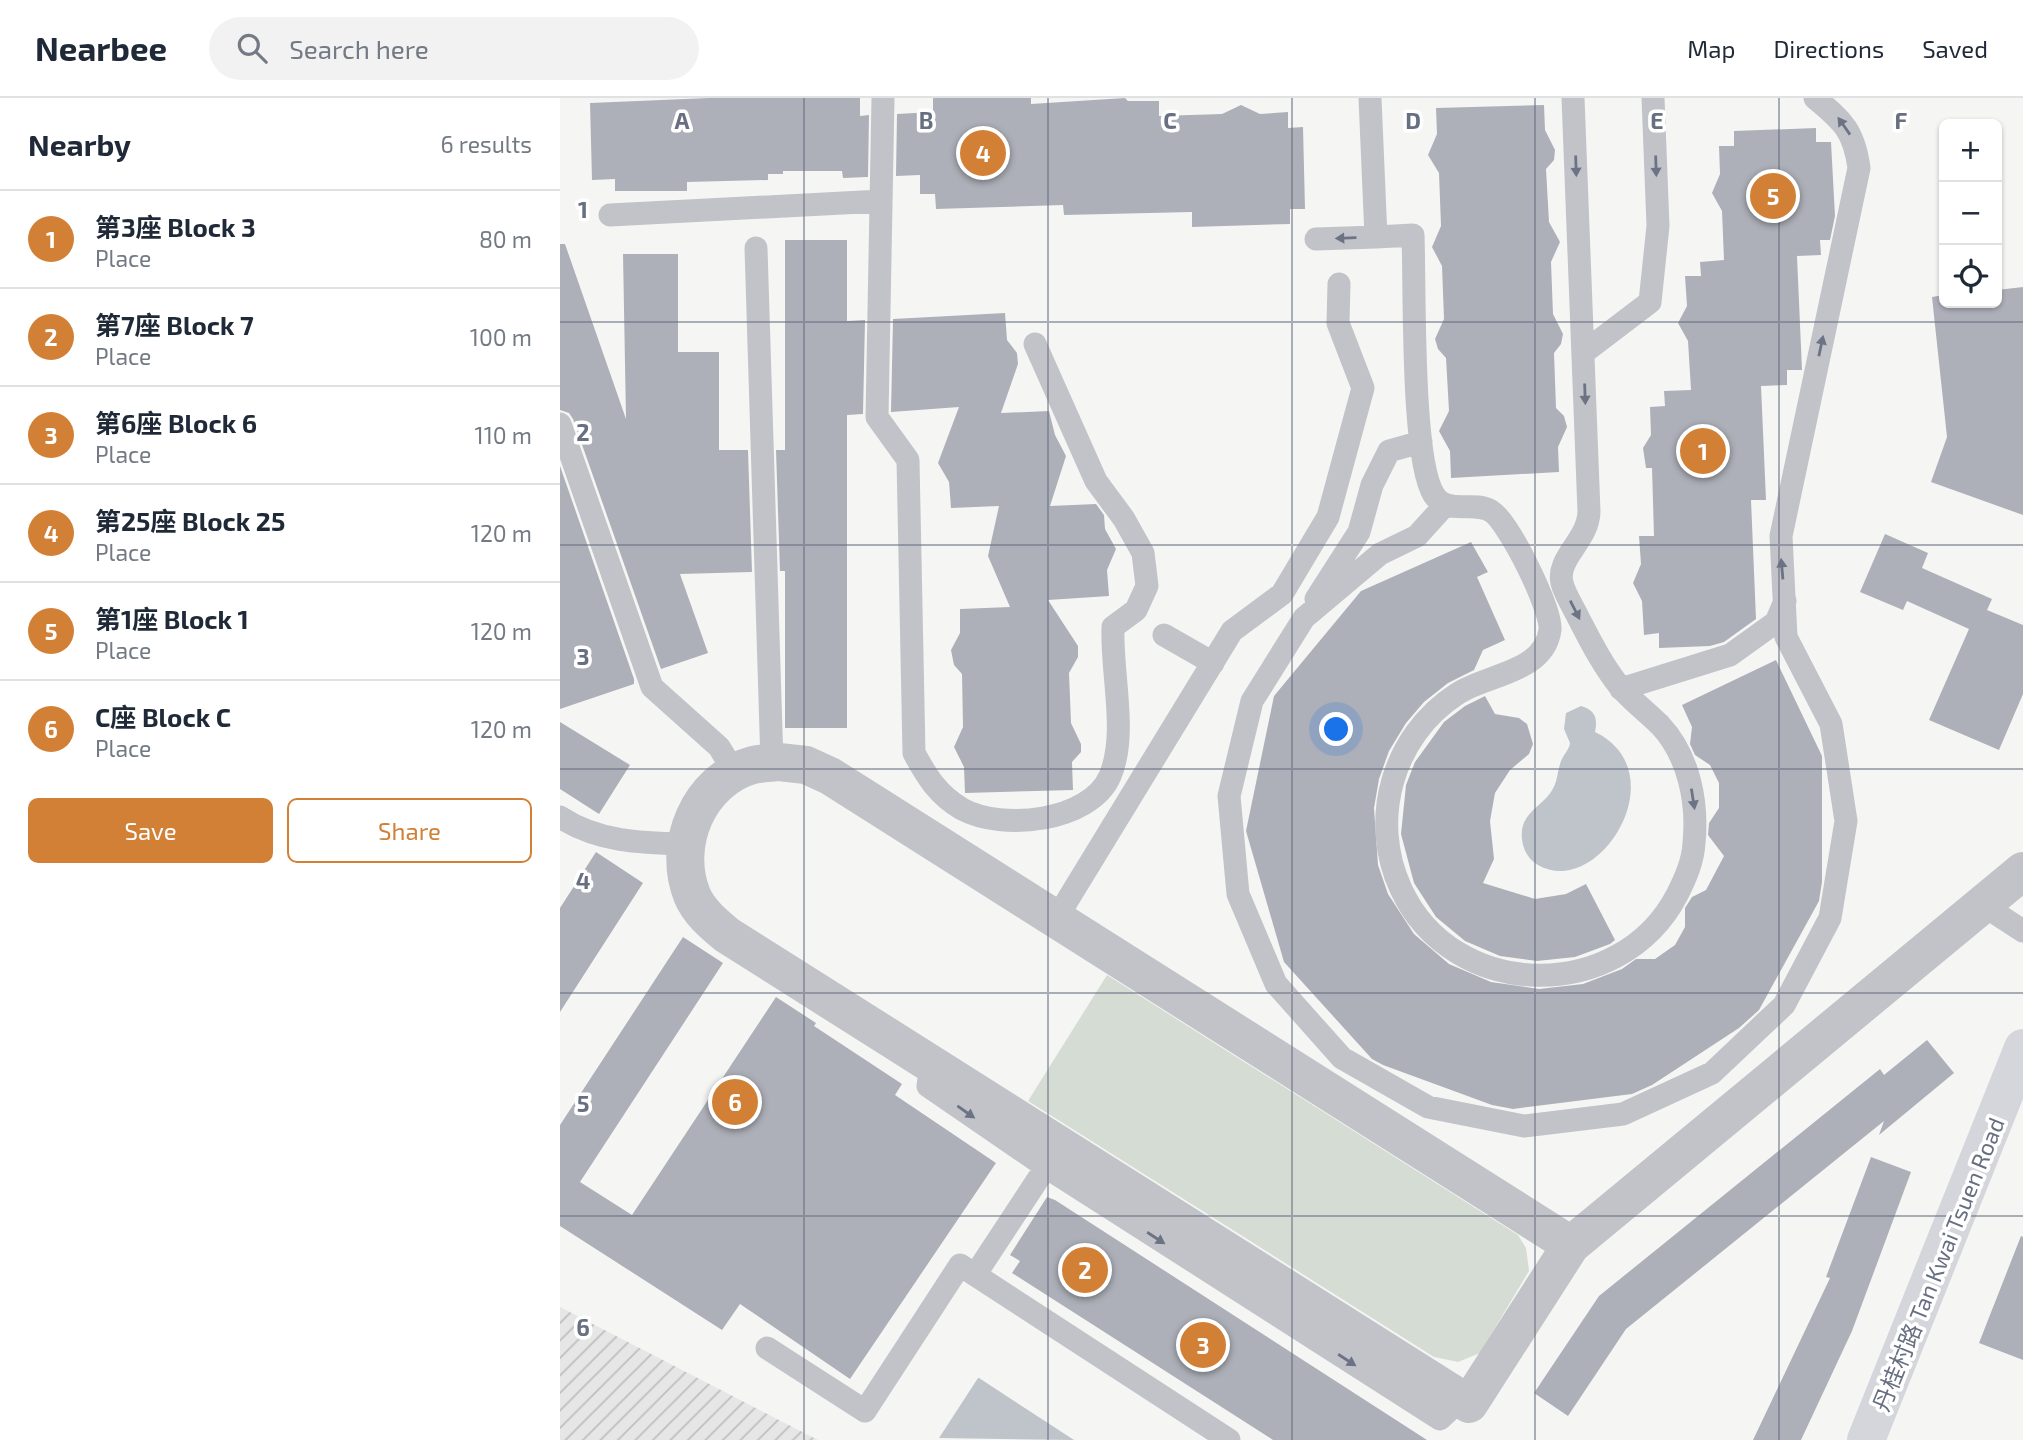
<!DOCTYPE html>
<html lang="en">
<head>
<meta charset="utf-8">
<style>
	:root { --surface:#fff; --page:#f2f2f3; --text:#1f2937; --muted:#747a83; --line:#e0e1e3; --accent:#d28036 }
	body { margin:0; font-family:"Exo 2","Noto Sans SC",sans-serif; background:var(--page); color:var(--text) }
	.controls { position:absolute; right:21px; top:21px; display:grid; overflow:hidden; border-radius:10px; box-shadow:0 2px 5px #0004 }
	.controls button { width:63px; height:63px; display:grid; place-items:center; padding:0; border:0; border-bottom:2px solid var(--line); background:var(--surface); color:var(--text); font:35px sans-serif }
	.you { position:absolute; left:777px; top:632px; width:24px; height:24px; margin:-18px; border:5px solid #fff; border-radius:50%; background:#1a73e8; box-shadow:0 0 0 10px #1a73e833 }
	.badge { display:grid; place-items:center; width:46px; height:46px; border-radius:50%; background:var(--accent); color:#fff; font-size:23px; font-weight:700 }
	.pin { position:absolute; translate:-50% -50%; border:4px solid #fff; box-shadow:0 2px 7px #0006 }
	.list { margin:0; padding:0; list-style:none }
	h2 { display:flex; justify-content:space-between; align-items:center; height:91px; margin:0; padding:0 28px; font-size:30px }
	h2 small { font-size:23px; font-weight:400; color:var(--muted) }
	.list li { display:grid; grid-template-columns:46px 1fr auto; gap:21px; align-items:center; box-sizing:border-box; height:98px; padding:0 28px; border-top:2px solid var(--line) }
	.list b { display:block; font-size:26px; white-space:nowrap }
	.list p { margin:0; font-size:23px; white-space:nowrap; color:var(--muted) }
	.list em { font-size:23px; font-style:normal; color:var(--muted) }
	.actions { display:flex; gap:14px; padding:21px 28px }
	.actions a { flex:1; padding:16px 0; border:2px solid var(--accent); border-radius:10px; text-align:center; font-size:24px; color:var(--accent) }
	.actions .main { background:var(--accent); color:#fff }
	.icon { flex:none; width:38px; height:38px; fill:none; stroke:currentColor; stroke-width:2; stroke-linecap:round; stroke-linejoin:round }
	.map { position:relative; flex:none; width:1463px; height:1342px; overflow:hidden }
	header { display:flex; align-items:center; gap:42px; box-sizing:border-box; height:98px; padding:0 35px; background:var(--surface); border-bottom:2px solid var(--line) }
	header strong { font-size:33px }
	nav { display:flex; gap:38px; margin-inline-start:auto; font-size:24px }
	.search { width:490px; height:63px; background:var(--page); display:flex; align-items:center; gap:18px; box-sizing:border-box; padding:0 24px; border-radius:38px; color:var(--muted); font-size:26px }
	main { display:flex }
	aside { flex:1; background:var(--surface) }
	.map>svg:first-child { display:block }
</style>
</head>
<body>
<header>
<strong>Nearbee</strong>
<div class="search"><svg class="icon" aria-label="search" viewBox="0 0 24 24"><circle cx="10" cy="10" r="6"/><path d="M15 15l6 6"/></svg>Search here</div>
<nav><a>Map</a><a>Directions</a><a>Saved</a></nav>
</header>
<main>
<aside>
<h2>Nearby<small>6 results</small></h2>
<ul class="list">
<li><span class="badge">1</span><div><b>第3座 Block 3</b><p>Place</p></div><em>80 m</em></li>
<li><span class="badge">2</span><div><b>第7座 Block 7</b><p>Place</p></div><em>100 m</em></li>
<li><span class="badge">3</span><div><b>第6座 Block 6</b><p>Place</p></div><em>110 m</em></li>
<li><span class="badge">4</span><div><b>第25座 Block 25</b><p>Place</p></div><em>120 m</em></li>
<li><span class="badge">5</span><div><b>第1座 Block 1</b><p>Place</p></div><em>120 m</em></li>
<li><span class="badge">6</span><div><b>C座 Block C</b><p>Place</p></div><em>120 m</em></li>
</ul>
<div class="actions"><a class="main">Save</a><a>Share</a></div>
</aside>
<div class="map">
<svg width="1463" height="1342" viewBox="0 0 1463 1342">
	<defs>
		<pattern id="industrial-furrows" width="10" height="10" patternUnits="userSpaceOnUse" patternTransform="scale(1.75)"><rect width="10" height="10" fill="#e6e6e6"/><path d="M-1 1l2-2M0 10L10 0M9 11l2-2" fill="none" stroke="#bebfc0"/></pattern>
	</defs>
	<rect width="100%" height="100%" fill="#f5f6f3"/>
	<path fill="url(#industrial-furrows)" d="M0 1209 258 1342H0Z"/>
	<path fill="#d5dcd4" d="M547 877 958 1137 966 1150 969 1173 920 1255 898 1264 874 1259 468 1003Z"/>
	<path fill="#bfc4cb" d="M1021 608C1035 612 1038 620 1035 634 1118 674 1039 802 978 767 969 762 963 752 962 741 959 716 980 710 991 694 998 684 997 674 1001 663 1004 656 1009 652 1010 645L1004 631 1006 615Z
		M418 1280H419L514 1342 379 1340Z"/>
	<path fill="#adb0b8" d="M149 0H300V18L309 17 308 79 283 80 282 73H223V76H208V82L127 84V93H55V81L32 82 30 5Z
		M373 0H471V6L565 0 568 3H599V18L662 16 681 7 700 16 728 14V30L743 29 745 111H730V126L632 129V114L504 117 503 107 376 111 375 96H360V77L336 78 337 16 373 14Z
		M984 7 985 32 995 52 994 62 986 71 989 124 1000 144 991 164 993 216 1003 236 1001 246 994 255 996 310 1004 318 1007 329 998 349 999 374 891 380 890 353 879 333 889 313 886 260 878 251 875 241 884 221 882 168 872 149 881 128 879 75 868 57 877 36 876 10Z
		M1256 30V44H1271L1275 118 1270 142H1260L1261 157 1237 158 1242 272H1227V287L1201 288 1206 402H1191L1196 521 1164 544 1150 548 1099 550V535L1084 537 1082 503 1073 485 1081 466 1079 438H1094L1092 370H1086L1083 350 1091 337 1090 309 1105 308 1104 293 1131 292 1128 243 1118 225 1127 208 1125 178H1141L1140 164 1164 162 1162 113 1152 95 1160 76 1159 48H1174V33Z
		M225 142H287V223L305 222 303 316 287 317V630H225V473H220L216 352H225Z
		M0 146H5L66 321 63 156H118V254H159V352H188L192 474 120 476 148 555 101 571 13 321 9 315 0 312Z
		M1463 189V417L1371 384 1387 339 1372 199 1384 197V205H1437V192Z
		M445 215 447 242 457 255 458 266 441 315 489 313 495 337 506 358 490 408 536 406 544 417 545 431 556 451 547 472 549 498 488 502 518 548V559L509 575 511 625 521 646V654L512 664 513 692 405 695 404 669 394 649 403 629 402 576 394 567 391 552 400 535V511L450 509 428 458 439 408 391 410 389 384 378 365 399 309 331 314 333 221Z
		M0 368 74 581V586L0 611Z
		M1325 436 1368 455 1362 470 1432 501 1427 512 1463 527V596L1439 652 1369 622 1409 531 1347 503 1343 512 1300 494Z
		M911 444 928 474 917 479 945 542 923 552 914 572 888 585 864 604 846 625 829 653 819 681 814 710 818 767 828 796 854 836 889 866 931 884 979 891 1023 886 1062 871 1076 861H1095L1115 847 1125 829V810L1132 799 1146 792 1164 758 1148 737 1149 725 1159 710V685L1150 667 1135 657 1130 646 1132 629 1122 607 1216 562 1262 658V784L1259 803 1199 912 1179 930 1092 987 1072 996 953 1011 932 1007 823 967 812 961 724 864 686 733 714 598 801 493Z
		M925 598 935 616 959 620 967 626 973 646 969 656 950 672 935 695 930 723 934 761 923 785 975 801 1006 796 1026 786 1055 842 1050 846 1015 859 977 863 940 858 905 843 876 819 854 785 841 736 846 687 855 664 884 624 905 608Z
		M0 624 70 667 39 716 0 691Z
		M36 754 83 785 0 914V810Z
		M123 839 163 865 20 1084 72 1117 216 899 256 925 254 928 342 986 335 997 436 1065 290 1281 180 1206 162 1232 0 1128V1027Z
		M1367 942 1394 975 1319 1037 1324 1023 1066 1231 1008 1318 974 1295 1039 1198 1320 971 1324 977Z
		M1311 1059 1351 1074 1292 1233 1241 1342H1193L1270 1180 1266 1179Z
		M487 1099 495 1102 867 1342H713L452 1175 460 1163 450 1157Z
		M1461 1138 1463 1139V1262L1419 1245Z"/>
	<g fill="none" stroke-linecap="round" stroke-linejoin="round">
		<path stroke="#c1c3c8" stroke-width="23" d="M323 0 317 319 348 362 354 655C367 679 378 697 402 711 442 733 530 724 550 678 568 636 551 575 553 529L576 512 587 488 583 455 564 421 536 383 475 246
			M810 0 816 139 853 137C855 188 851 362 874 397 888 418 912 402 931 413 949 424 992 512 990 532 984 575 927 576 897 596 832 638 809 722 841 791 893 904 1060 906 1117 797 1125 781 1133 764 1134 745 1138 704 1129 658 1100 627 1087 614 1072 603 1060 589 1043 568 1031 544 1019 521 1014 510 1005 497 1002 485 996 460 1028 443 1029 414L1013 0
			M50 117 321 103
			M756 141 816 139
			M196 150 212 665
			M1023 255 1090 204 1098 128 1093 0
			M0 326 92 589 159 649 175 675
			M885 407 857 438 820 456 744 520 692 603 669 698 678 796 716 886 782 960 868 1009 964 1028 1063 1016 1152 975 1224 907 1270 820 1286 723 1271 626 1226 539 1221 438 1299 70C1294 33 1283 23 1255 0
			M756 501 799 434 812 387 829 353 861 344
			M604 537 653 565
			M1061 591 1170 557 1216 524 1225 503
			M0 719C38 744 81 745 125 746
			M1423 807 1463 833
			M496 821 672 533 722 496 768 419 803 290 778 225 779 186
			M371 966 368 988 486 1069 880 1321 901 1301
			M415 1177 486 1069
			M207 1250 305 1313 400 1167 669 1342"/>
		<path stroke="#c1c3c8" stroke-width="38" d="M219 664 246 667 270 678 1011 1147 909 1306 167 837C154 826 139 814 132 797 112 747 138 682 193 667 201 665 211 665 219 664Z
			M1011 1147 1463 773"/>
		<path stroke="#d5d6dc" stroke-width="38" d="M1306 1342 1463 950"/>
	</g>
	<defs><path id="oneway-solid" d="M-6-.8H1V-3.2L6.5 0L1 3.2V.8H-6Z" transform="scale(1.75)"/></defs>
	<g fill="#6c7385">
		<use href="#oneway-solid" transform="translate(1284 28) rotate(-125)"/>
		<use href="#oneway-solid" transform="translate(1016 68) rotate(88)"/>
		<use href="#oneway-solid" transform="translate(1096 68) rotate(88)"/>
		<use href="#oneway-solid" transform="translate(786 140) rotate(178)"/>
		<use href="#oneway-solid" transform="translate(1261 248) rotate(-78)"/>
		<use href="#oneway-solid" transform="translate(1025 296) rotate(88)"/>
		<use href="#oneway-solid" transform="translate(1222 471) rotate(-95)"/>
		<use href="#oneway-solid" transform="translate(1015 512) rotate(63)"/>
		<use href="#oneway-solid" transform="translate(1133 701) rotate(81)"/>
		<use href="#oneway-solid" transform="translate(406 1014) rotate(35)"/>
		<use href="#oneway-solid" transform="translate(596 1140) rotate(33)"/>
		<use href="#oneway-solid" transform="translate(787 1262) rotate(33)"/>
	</g>
	<path fill="none" stroke="#676f81" stroke-width="2" stroke-opacity="0.55" d="M244 0V1342M488 0V1342M732 0V1342M975 0V1342M1219 0V1342M0 224H1463M0 447H1463M0 671H1463M0 895H1463M0 1118H1463"/>
	<g text-anchor="middle" dominant-baseline="central" stroke-width="7" stroke-linejoin="round" paint-order="stroke">
		<g font-size="23" fill="#676f81" stroke="#fff">
			<text transform="translate(1378 1166) rotate(-68)">丹桂村路 Tan Kwai Tsuen Road</text>
		</g>
	</g>
	<g font-size="23" text-anchor="middle" font-weight="bold" fill="#676f81" stroke="#fff" stroke-width="7" stroke-linejoin="round" paint-order="stroke">
		<text x="122" y="31">A</text>
		<text x="366" y="31">B</text>
		<text x="610" y="31">C</text>
		<text x="853" y="31">D</text>
		<text x="1097" y="31">E</text>
		<text x="1341" y="31">F</text>
		<text x="23" y="120">1</text>
		<text x="23" y="343">2</text>
		<text x="23" y="567">3</text>
		<text x="23" y="791">4</text>
		<text x="23" y="1014">5</text>
		<text x="23" y="1238">6</text>
	</g>
</svg>
<div class="controls">
<button>+</button>
<button>−</button>
<button><svg class="icon" aria-label="locate" viewBox="0 0 24 24"><circle cx="12" cy="12" r="6"/><path d="M12 2v4M12 18v4M2 12h4M18 12h4"/></svg></button>
</div>
<div class="you"></div>
<div class="pin badge" style="left:1143px;top:353px">1</div>
<div class="pin badge" style="left:525px;top:1172px">2</div>
<div class="pin badge" style="left:643px;top:1247px">3</div>
<div class="pin badge" style="left:423px;top:55px">4</div>
<div class="pin badge" style="left:1213px;top:98px">5</div>
<div class="pin badge" style="left:175px;top:1004px">6</div>
</div>
</main>
</body>
</html>
